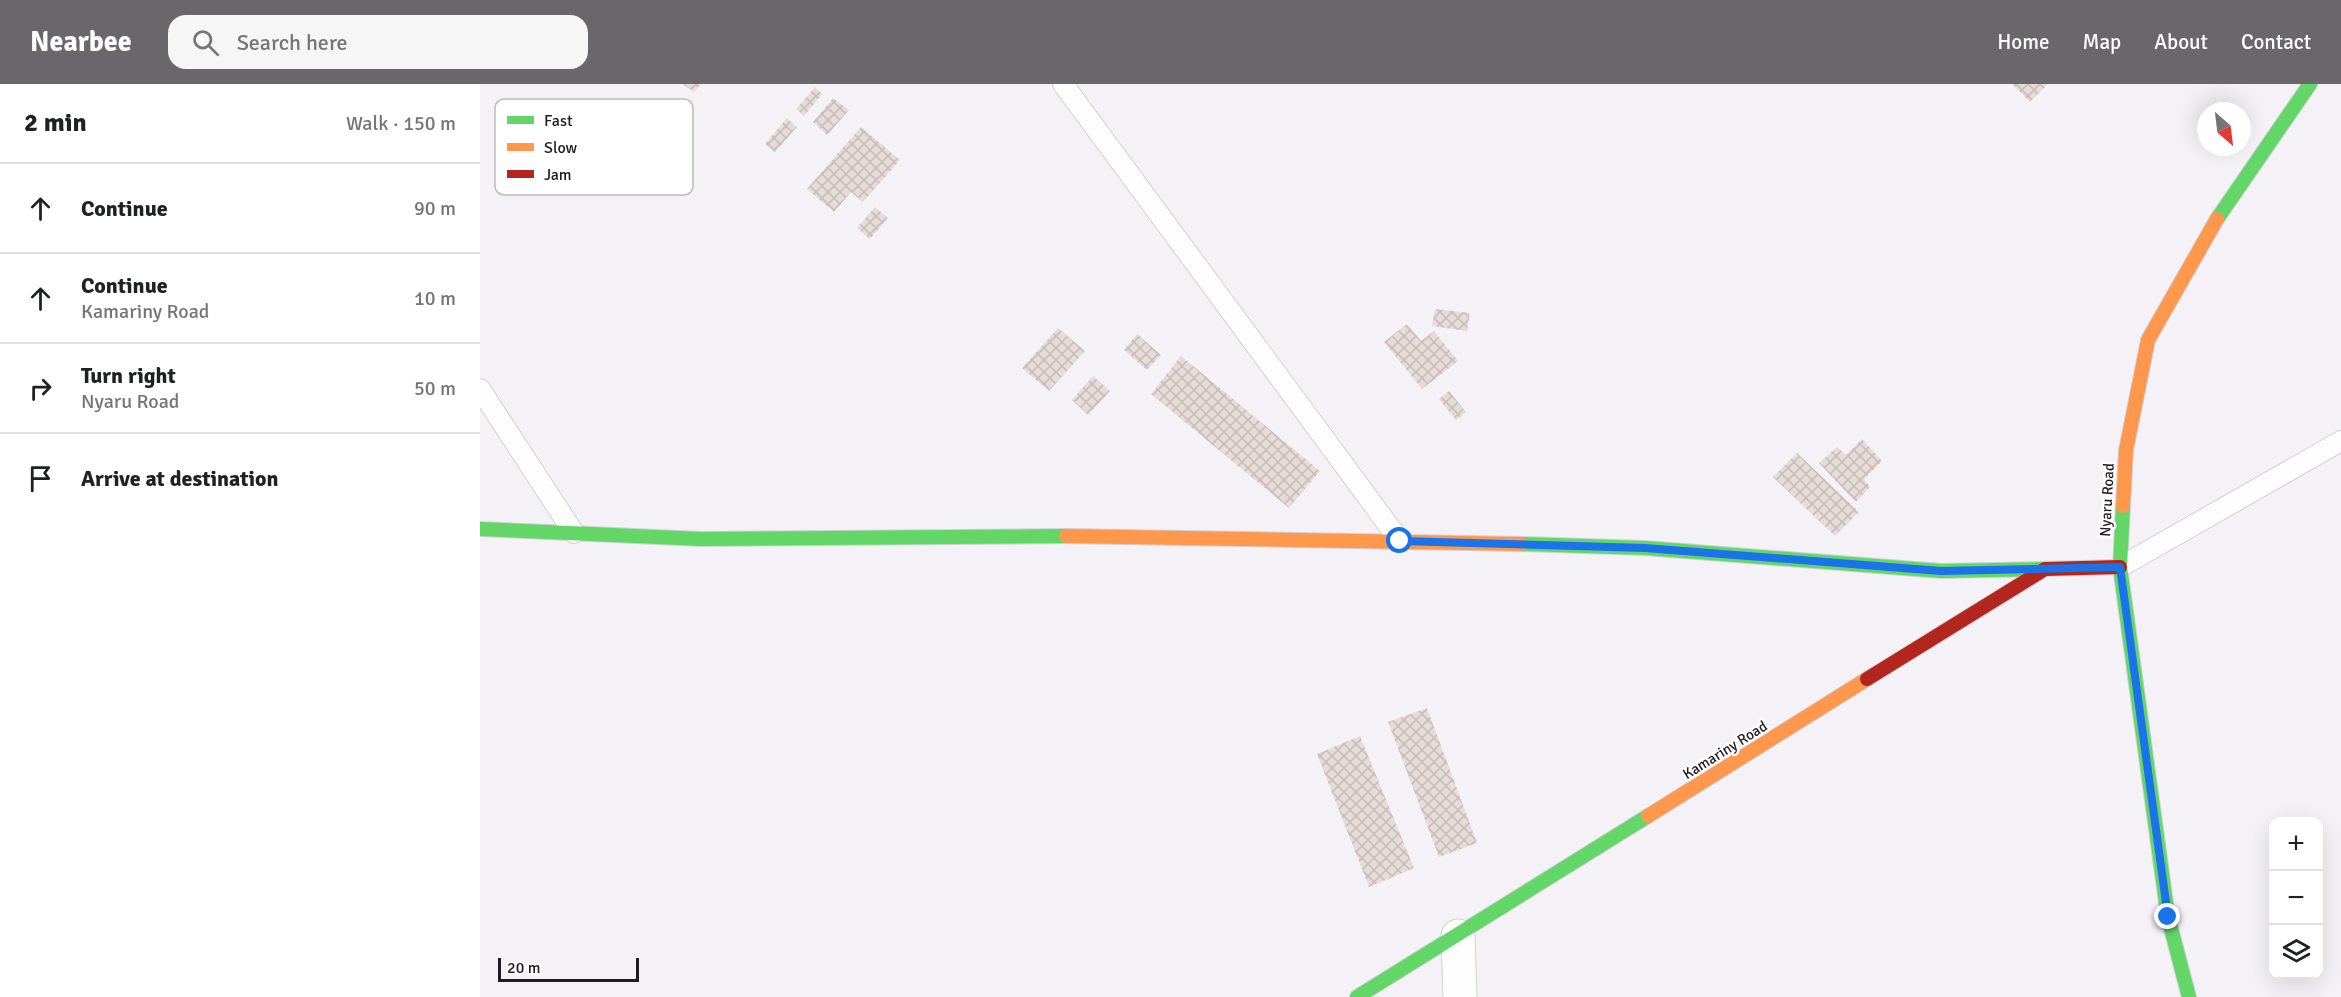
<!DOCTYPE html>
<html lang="en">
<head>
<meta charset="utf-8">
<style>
	:root { --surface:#fff; --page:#f6f6f6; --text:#202124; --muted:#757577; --line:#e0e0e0; --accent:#69676b }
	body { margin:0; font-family:Signika,sans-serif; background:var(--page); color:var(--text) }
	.controls { position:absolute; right:18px; bottom:18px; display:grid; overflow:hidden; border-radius:12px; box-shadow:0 6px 24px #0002 }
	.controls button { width:54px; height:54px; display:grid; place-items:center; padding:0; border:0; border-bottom:2px solid var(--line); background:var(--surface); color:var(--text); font:30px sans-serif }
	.compass { position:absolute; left:1717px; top:18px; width:54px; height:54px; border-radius:50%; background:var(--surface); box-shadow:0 6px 24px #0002; rotate:152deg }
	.scale { position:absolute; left:18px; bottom:15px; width:141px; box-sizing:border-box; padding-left:6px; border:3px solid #1e1c20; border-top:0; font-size:16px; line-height:21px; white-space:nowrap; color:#1e1c20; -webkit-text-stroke:4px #fff; paint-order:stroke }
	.stop { position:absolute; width:18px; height:18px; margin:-14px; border:4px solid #1a73e8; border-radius:50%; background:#fff }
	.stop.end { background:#1a73e8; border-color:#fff; box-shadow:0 2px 6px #0008 }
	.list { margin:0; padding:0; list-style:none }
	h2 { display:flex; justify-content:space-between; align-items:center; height:78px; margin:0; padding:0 24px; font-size:26px }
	h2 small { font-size:20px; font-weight:400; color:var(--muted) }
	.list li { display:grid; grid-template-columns:39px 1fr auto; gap:18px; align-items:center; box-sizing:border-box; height:90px; padding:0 24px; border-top:2px solid var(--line) }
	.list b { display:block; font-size:22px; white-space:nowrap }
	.list p { margin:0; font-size:20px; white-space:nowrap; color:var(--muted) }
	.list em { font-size:20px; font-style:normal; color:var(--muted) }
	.icon { flex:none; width:33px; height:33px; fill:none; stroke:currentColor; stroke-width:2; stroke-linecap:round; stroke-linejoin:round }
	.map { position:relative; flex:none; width:1861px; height:913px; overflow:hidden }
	header { display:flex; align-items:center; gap:36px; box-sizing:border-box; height:84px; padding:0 30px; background:var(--accent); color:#fff }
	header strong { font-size:28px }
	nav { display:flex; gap:33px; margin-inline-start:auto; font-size:21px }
	.search { width:420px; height:54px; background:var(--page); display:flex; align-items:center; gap:15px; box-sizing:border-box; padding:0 21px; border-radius:18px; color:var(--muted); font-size:22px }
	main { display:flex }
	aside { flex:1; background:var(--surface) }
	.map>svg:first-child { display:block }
</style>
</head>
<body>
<header>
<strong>Nearbee</strong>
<div class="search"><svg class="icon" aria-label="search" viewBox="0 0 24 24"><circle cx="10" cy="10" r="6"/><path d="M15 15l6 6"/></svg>Search here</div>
<nav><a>Home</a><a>Map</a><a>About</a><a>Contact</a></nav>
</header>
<main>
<aside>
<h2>2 min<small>Walk · 150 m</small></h2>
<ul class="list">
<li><svg class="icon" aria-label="ahead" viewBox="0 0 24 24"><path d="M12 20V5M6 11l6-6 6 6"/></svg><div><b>Continue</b></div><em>90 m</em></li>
<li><svg class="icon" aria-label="ahead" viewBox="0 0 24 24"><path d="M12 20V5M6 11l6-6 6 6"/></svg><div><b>Continue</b><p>Kamariny Road</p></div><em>10 m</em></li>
<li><svg class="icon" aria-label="right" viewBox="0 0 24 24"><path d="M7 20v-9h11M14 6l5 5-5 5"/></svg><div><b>Turn right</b><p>Nyaru Road</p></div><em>50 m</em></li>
<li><svg class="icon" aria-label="arrive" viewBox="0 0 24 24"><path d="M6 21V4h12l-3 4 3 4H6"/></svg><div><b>Arrive at destination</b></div></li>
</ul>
</aside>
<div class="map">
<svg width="1861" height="913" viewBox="0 0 1861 913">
	<defs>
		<pattern id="building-cross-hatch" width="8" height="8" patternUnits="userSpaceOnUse" patternTransform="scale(1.5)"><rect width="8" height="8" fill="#e6dbd6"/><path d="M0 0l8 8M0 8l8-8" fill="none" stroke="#c5bbb7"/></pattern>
	</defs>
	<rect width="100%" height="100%" fill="#f4f2f7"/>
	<path fill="url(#building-cross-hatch)" d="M203 0H221L214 8Z
		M1532 0H1568L1550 18Z
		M335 3 342 10 324 32 316 25Z
		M353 14 369 26 347 51 333 38Z
		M307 34 317 43 295 68 285 60Z
		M381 43 420 76 383 118 371 108 354 128 327 105Z
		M395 123 408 134 390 155 377 144Z
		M955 225 990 229 987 247 952 242Z
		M927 240 941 257 954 247 978 277 942 305 904 258Z
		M578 244 605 267 569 307 542 284Z
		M657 250 681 271 667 286 644 266Z
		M701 272 840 387 809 424 671 310Z
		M613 292 630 307 608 331 592 316Z
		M969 307 986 328 976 336 959 315Z
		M1382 355 1402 377 1384 395 1390 403 1376 418 1339 379 1357 363 1366 371Z
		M1317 369 1379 428 1355 452 1293 393Z
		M947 624 997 759 959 773 908 638Z
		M880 652 934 784 889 803 837 670Z"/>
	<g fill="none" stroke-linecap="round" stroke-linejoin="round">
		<defs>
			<path id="lane" d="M583 0 920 457
				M0 305 94 449
				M1640 483 1861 357"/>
			<path id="street" d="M978 852 980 913"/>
			<path id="fast" d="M1737 135 1830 0
				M1643 422 1640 483 1688 833 1709 913
				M0 445 221 455 586 452
				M1041 460 1165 464 1461 487 1565 485
				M877 913 1168 732"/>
			<path id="slow" d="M1643 422 1646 366 1668 256 1737 135
				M586 452 1041 460
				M1168 732 1387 595"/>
			<path id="jam" d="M1387 595 1565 485 1640 483"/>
		</defs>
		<use href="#lane" stroke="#d1d0d4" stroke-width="22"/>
		<use href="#street" stroke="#d1d0d4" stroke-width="35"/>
		<use href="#fast" stroke="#d1d0d4" stroke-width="16"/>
		<use href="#slow" stroke="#d1d0d4" stroke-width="16"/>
		<use href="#jam" stroke="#d1d0d4" stroke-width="16"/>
		<use href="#lane" stroke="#fdfdfe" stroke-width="20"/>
		<use href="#street" stroke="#fdfdfe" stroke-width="33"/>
		<use href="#fast" stroke="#63d668" stroke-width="14"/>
		<use href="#slow" stroke="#ff974d" stroke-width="14"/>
		<use href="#jam" stroke="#b3261e" stroke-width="14"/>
	</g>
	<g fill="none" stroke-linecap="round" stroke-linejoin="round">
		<path stroke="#1a73e8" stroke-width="8" d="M920 457 1165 464 1461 487 1640 483 1688 833"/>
	</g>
	<g text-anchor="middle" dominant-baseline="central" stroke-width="5" stroke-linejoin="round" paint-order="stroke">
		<g font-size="15" fill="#1e1c20" stroke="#fff">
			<text transform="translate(1627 416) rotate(-87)">Nyaru Road</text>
			<text transform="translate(1245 666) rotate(-32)">Kamariny Road</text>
		</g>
	</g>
	<rect x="15" y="15" width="198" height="96" rx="9" fill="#fff" stroke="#bcbbbc" stroke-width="1.5"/>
	<rect x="27" y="32" width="27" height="8" fill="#63d668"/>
	<rect x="27" y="59" width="27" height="8" fill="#ff974d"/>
	<rect x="27" y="86" width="27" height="8" fill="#b3261e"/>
	<g font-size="16" fill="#1e1c20">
		<text x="64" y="42">Fast</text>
		<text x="64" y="69">Slow</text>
		<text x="64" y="96">Jam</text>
	</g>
</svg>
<div class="controls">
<button>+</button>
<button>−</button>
<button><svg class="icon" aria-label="layers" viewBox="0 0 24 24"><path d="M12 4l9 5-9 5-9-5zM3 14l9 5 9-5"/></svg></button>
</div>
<svg class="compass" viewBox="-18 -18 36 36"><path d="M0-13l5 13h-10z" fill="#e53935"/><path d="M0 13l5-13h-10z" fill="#757577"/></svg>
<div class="scale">20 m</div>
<div class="stop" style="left:920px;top:457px"></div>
<div class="stop end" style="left:1688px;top:833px"></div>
</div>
</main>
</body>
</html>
